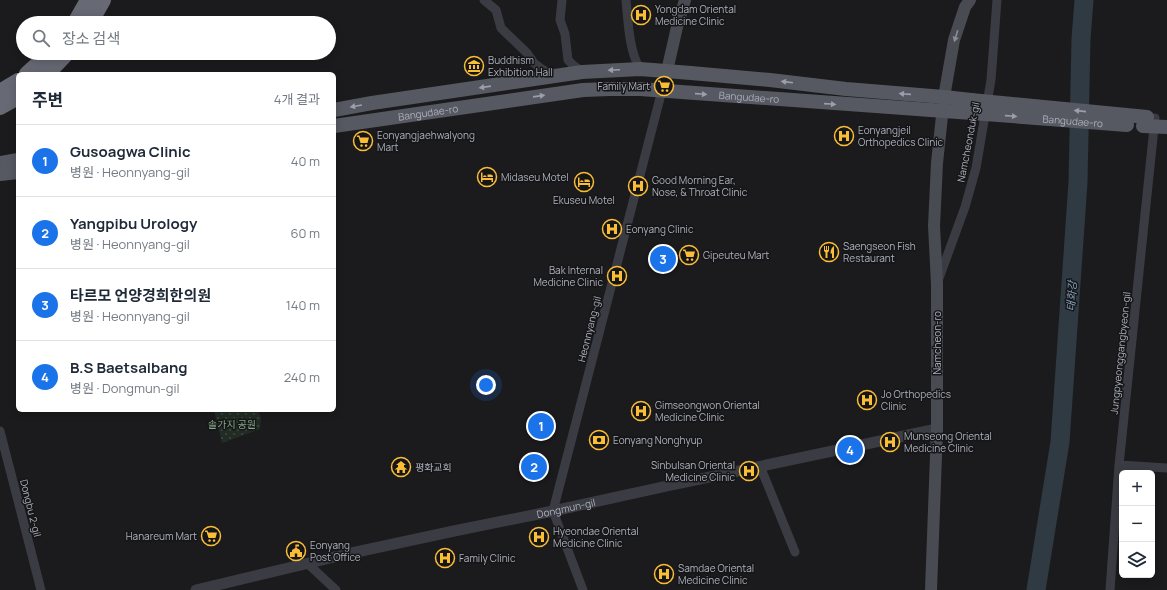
<!DOCTYPE html>
<html lang="ko">
<head>
<meta charset="utf-8">
<style>
	:root { --surface:#fff; --page:#f6f6f7; --text:#1f2937; --muted:#747a83; --line:#e0e1e3; --accent:#1a73e8 }
	body { margin:0; font-family:Manrope,"Noto Sans KR",sans-serif; background:var(--page); color:var(--text) }
	.controls { position:absolute; right:12px; bottom:12px; display:grid; overflow:hidden; border-radius:6px; box-shadow:0 2px 10px #0003 }
	.controls button { width:36px; height:36px; display:grid; place-items:center; padding:0; border:0; border-bottom:1px solid var(--line); background:var(--surface); color:var(--text); font:20px sans-serif }
	.you { position:absolute; left:486px; top:385px; width:14px; height:14px; margin:-10px; border:3px solid #fff; border-radius:50%; background:#1a73e8; box-shadow:0 0 0 6px #1a73e833 }
	.badge { display:grid; place-items:center; width:26px; height:26px; border-radius:50%; background:var(--accent); color:#fff; font-size:13px; font-weight:700 }
	.pin { position:absolute; translate:-50% -50%; border:2px solid #fff; box-shadow:0 1px 4px #0006 }
	.list { margin:0; padding:0; list-style:none }
	h2 { display:flex; justify-content:space-between; align-items:center; height:52px; margin:0; padding:0 16px; font-size:17px }
	h2 small { font-size:13px; font-weight:400; color:var(--muted) }
	.list li { display:grid; grid-template-columns:26px 1fr auto; gap:12px; align-items:center; box-sizing:border-box; height:72px; padding:0 16px; border-top:1px solid var(--line) }
	.list b { display:block; font-size:15px; white-space:nowrap }
	.list p { margin:0; font-size:13px; white-space:nowrap; color:var(--muted) }
	.list em { font-size:13px; font-style:normal; color:var(--muted) }
	.icon { flex:none; width:22px; height:22px; fill:none; stroke:currentColor; stroke-width:2; stroke-linecap:round; stroke-linejoin:round }
	.map { position:relative; flex:none; width:1167px; height:590px; overflow:hidden }
	.search { position:absolute; background:var(--surface); box-shadow:0 2px 10px #0003; left:16px; top:16px; width:320px; height:44px; display:flex; align-items:center; gap:10px; box-sizing:border-box; padding:0 14px; border-radius:22px; color:var(--muted); font-size:15px }
	.panel { position:absolute; background:var(--surface); box-shadow:0 2px 10px #0003; left:16px; top:72px; width:320px; height:340px; border-radius:6px }
	.map>svg:first-child { display:block }
</style>
</head>
<body>
<div class="map">
<svg width="1167" height="590" viewBox="0 0 1167 590">
	<defs>
		<pattern id="park-dots" width="8" height="8" patternUnits="userSpaceOnUse"><rect width="8" height="8" fill="#222c24"/><path d="M2 2h.1M6 6h.1" fill="none" stroke="#3f4842" stroke-width="1.8" stroke-linecap="round"/></pattern>
	</defs>
	<rect width="100%" height="100%" fill="#1b1b1d"/>
	<path fill="url(#park-dots)" d="M214 410H258L261 418 260 429 222 443Z"/>
	<g fill="none" stroke-linecap="round" stroke-linejoin="round">
		<path stroke="#303a43" stroke-width="19" d="M1036 590 1060 442 1078 182 1081 39 1084 0"/>
		<path stroke="#3b3c43" stroke-width="9" d="M484 0 496 10 501 28 527 53 534 63 543 70 555 75
			M562 0 560 20 565 34 568 60 572 64 582 72
			M626 0C628 21 629 51 640 69
			M938 281 965 207 976 168 991 80 997 0
			M0 431 41 590
			M1119 465 1167 468
			M760 466 795 552
			M308 564 336 590
			M583 590 553 511 667 71
			M1110 590 1119 465 1155 118"/>
		<path stroke="#3b3c43" stroke-width="11" id="s1" d="M196 590 347 554 454 531 553 511 667 486 937 429"/>
		<path stroke="#494b53" stroke-width="12" d="M667 71 677 27 685 0
			M931 590 937 429V284L934 226 937 163 944 97 954 40 965 7 970 0"/>
		<g stroke="#575962" stroke-width="14">
			<path d="M334 110 372 103 582 72 640 69 691 73 770 80 846 89 944 97 971 100"/>
			<path id="s2" d="M334 126 583 90 610 89H640L972 113"/>
			<path d="M1143 126 1167 127"/>
			<path d="M0 163 18 160"/>
			<path d="M0 174 18 172"/>
		</g>
		<path stroke="#676a74" stroke-width="16" d="M75 23 88 0
			M90 23 103 0
			M27 74 50 53
			M47 74 67 53
			M0 92 18 81
			M0 107 18 97"/>
		<g stroke="#575962" stroke-width="14">
			<path d="M971 100 1147 117"/>
			<path id="s3" d="M972 113 1127 125"/>
		</g>
	</g>
	<defs><path id="oneway-solid" d="M-6-.8H1V-3.2L6.5 0L1 3.2V.8H-6Z"/></defs>
	<use fill="#8a8d98" href="#oneway-solid" transform="translate(956 36) rotate(107)"/>
	<g fill="#9c9fab">
		<use href="#oneway-solid" transform="translate(614 70) rotate(178)"/>
		<use href="#oneway-solid" transform="translate(787 82) rotate(-173)"/>
		<use href="#oneway-solid" transform="translate(485 87) rotate(172)"/>
		<use href="#oneway-solid" transform="translate(701 94) rotate(4)"/>
		<use href="#oneway-solid" transform="translate(905 94) rotate(-176)"/>
		<use href="#oneway-solid" transform="translate(539 96) rotate(-8)"/>
		<use href="#oneway-solid" transform="translate(830 104) rotate(4)"/>
		<use href="#oneway-solid" transform="translate(356 106) rotate(170)"/>
		<use href="#oneway-solid" transform="translate(1080 111) rotate(-174)"/>
		<use href="#oneway-solid" transform="translate(1011 116) rotate(4)"/>
	</g>
	<defs>
		<symbol id="hospital-ring" viewBox="-11 -11 22 22"><circle r="9.5" fill="#161618" stroke="#fabd36" stroke-width="1.5"/><path d="M-5-5h3v3.5h4V-5h3V5h-3V1.5h-4V5h-3Z" fill="#fabd36"/></symbol>
		<symbol id="museum-ring" viewBox="-11 -11 22 22"><circle r="9.5" fill="#161618" stroke="#fabd36" stroke-width="1.5"/><path d="M0-6L6-3V-2H-6V-3ZM-5-1h2V3h-2ZM-1-1h2V3h-2ZM3-1h2V3H3ZM-6 4H6V6H-6Z" fill="#fabd36"/></symbol>
		<symbol id="supermarket-ring" viewBox="-11 -11 22 22"><circle r="9.5" fill="#161618" stroke="#fabd36" stroke-width="1.5"/><path d="M-6-5.5h2.5l.6 2H6L4.5 2H-2.5L-4.4-4H-6ZM-1.5 3.2a1.3 1.3 0 1 0 .1 0ZM3 3.2a1.3 1.3 0 1 0 .1 0Z" fill="#fabd36"/></symbol>
		<symbol id="hotel-ring" viewBox="-11 -11 22 22"><circle r="9.5" fill="#161618" stroke="#fabd36" stroke-width="1.5"/><path d="M-6-4.5h1.5V1H6V5H4.5V3h-9V5H-6ZM-4 0a1.8 1.8 0 1 1 3.6 0ZM.5 0V-2.5h3Q6-2.5 6 0Z" fill="#fabd36"/></symbol>
		<symbol id="restaurant-ring" viewBox="-11 -11 22 22"><circle r="9.5" fill="#161618" stroke="#fabd36" stroke-width="1.5"/><path d="M-5-6h1v4h1v-4h1v4h1v-4h1v5L-1.5 .5V6h-2V.5L-5-1ZM5-6V6H3V1.5H1.5Q1.5-4 5-6Z" fill="#fabd36"/></symbol>
		<symbol id="bank-ring" viewBox="-11 -11 22 22"><circle r="9.5" fill="#161618" stroke="#fabd36" stroke-width="1.5"/><path d="M-6-4H6V4H-6ZM0-2.3a2.3 2.3 0 1 0 0 4.6a2.3 2.3 0 1 0 0-4.6Z" fill="#fabd36"/></symbol>
		<symbol id="temple-ring" viewBox="-11 -11 22 22"><circle r="9.5" fill="#161618" stroke="#fabd36" stroke-width="1.5"/><path d="M0-6L5-2H3V0L6.5 2.5H4V6H1.5V3h-3V6H-4V2.5H-6.5L-3 0V-2H-5Z" fill="#fabd36"/></symbol>
		<symbol id="civic-ring" viewBox="-11 -11 22 22"><circle r="9.5" fill="#161618" stroke="#fabd36" stroke-width="1.5"/><path d="M-.6-6.5H3V-4.5H.6V-3L4-1V1h2V6H-6V1h2V-1L-.6-3ZM-1.2 2.5V6h2.4V2.5Z" fill="#fabd36"/></symbol>
	</defs>
	<g fill-rule="evenodd">
		<use href="#hospital-ring" x="630" y="4" width="22" height="22"/>
		<use href="#museum-ring" x="463" y="55" width="22" height="22"/>
		<use href="#supermarket-ring" x="653" y="75" width="22" height="22"/>
		<use href="#hospital-ring" x="833" y="125" width="22" height="22"/>
		<use href="#supermarket-ring" x="352" y="130" width="22" height="22"/>
		<use href="#hotel-ring" x="476" y="166" width="22" height="22"/>
		<use href="#hotel-ring" x="573" y="171" width="22" height="22"/>
		<use href="#hospital-ring" x="627" y="175" width="22" height="22"/>
		<use href="#hospital-ring" x="601" y="218" width="22" height="22"/>
		<use href="#restaurant-ring" x="818" y="241" width="22" height="22"/>
		<use href="#supermarket-ring" x="678" y="244" width="22" height="22"/>
		<use href="#hospital-ring" x="606" y="265" width="22" height="22"/>
		<use href="#hospital-ring" x="856" y="389" width="22" height="22"/>
		<use href="#hospital-ring" x="630" y="400" width="22" height="22"/>
		<use href="#bank-ring" x="588" y="429" width="22" height="22"/>
		<use href="#hospital-ring" x="879" y="431" width="22" height="22"/>
		<use href="#temple-ring" x="390" y="456" width="22" height="22"/>
		<use href="#hospital-ring" x="738" y="460" width="22" height="22"/>
		<use href="#supermarket-ring" x="200" y="525" width="22" height="22"/>
		<use href="#hospital-ring" x="528" y="526" width="22" height="22"/>
		<use href="#civic-ring" x="285" y="540" width="22" height="22"/>
		<use href="#hospital-ring" x="434" y="547" width="22" height="22"/>
		<use href="#hospital-ring" x="653" y="563" width="22" height="22"/>
	</g>
	<g text-anchor="middle" dominant-baseline="central" stroke-width="3" stroke-linejoin="round" paint-order="stroke">
		<g font-size="10" fill="#adb1bd" stroke="#161618" text-anchor="start">
			<text x="655" y="9">Yongdam Oriental<tspan x="655" dy="12">Medicine Clinic</tspan></text>
			<text x="488" y="60">Buddhism<tspan x="488" dy="12">Exhibition Hall</tspan></text>
			<text x="650" y="86" text-anchor="end">Family Mart</text>
			<text x="858" y="130">Eonyangjeil<tspan x="858" dy="12">Orthopedics Clinic</tspan></text>
			<text x="377" y="135">Eonyangjaehwalyong<tspan x="377" dy="12">Mart</tspan></text>
			<text x="501" y="177">Midaseu Motel</text>
			<text x="652" y="180">Good Morning Ear,<tspan x="652" dy="12">Nose, &amp; Throat Clinic</tspan></text>
			<text x="584" y="200" text-anchor="middle">Ekuseu Motel</text>
			<text x="626" y="229">Eonyang Clinic</text>
			<text x="843" y="246">Saengseon Fish<tspan x="843" dy="12">Restaurant</tspan></text>
			<text x="703" y="255">Gipeuteu Mart</text>
			<text x="603" y="270" text-anchor="end">Bak Internal<tspan x="603" dy="12">Medicine Clinic</tspan></text>
			<text x="881" y="394">Jo Orthopedics<tspan x="881" dy="12">Clinic</tspan></text>
			<text x="655" y="405">Gimseongwon Oriental<tspan x="655" dy="12">Medicine Clinic</tspan></text>
			<text x="904" y="436">Munseong Oriental<tspan x="904" dy="12">Medicine Clinic</tspan></text>
			<text x="613" y="440">Eonyang Nonghyup</text>
			<text x="735" y="465" text-anchor="end">Sinbulsan Oriental<tspan x="735" dy="12">Medicine Clinic</tspan></text>
			<text x="415" y="467">평화교회</text>
			<text x="553" y="531">Hyeondae Oriental<tspan x="553" dy="12">Medicine Clinic</tspan></text>
			<text x="197" y="536" text-anchor="end">Hanareum Mart</text>
			<text x="310" y="545">Eonyang<tspan x="310" dy="12">Post Office</tspan></text>
			<text x="459" y="558">Family Clinic</text>
			<text x="678" y="568">Samdae Oriental<tspan x="678" dy="12">Medicine Clinic</tspan></text>
		</g>
		<g font-size="10" fill="#adb1bd" stroke="#161618">
			<text stroke="none"><textPath href="#s2" startOffset="418">Bangudae-ro</textPath></text>
			<text stroke="none"><textPath href="#s2" startOffset="95">Bangudae-ro</textPath></text>
			<text stroke="none"><textPath href="#s3" startOffset="101">Bangudae-ro</textPath></text>
			<text transform="translate(968 142) rotate(-79)">Namcheonduk-gil</text>
			<text transform="translate(589 329) rotate(-76)">Heonnyang-gil</text>
			<text transform="translate(937 343) rotate(-90)">Namcheon-ro</text>
			<text transform="translate(1120 353) rotate(-84)">Jungpyeonggangbyeon-gil</text>
			<text transform="translate(31 508) rotate(76)">Dongbu 2-gil</text>
			<text stroke="none"><textPath href="#s1" startOffset="379">Dongmun-gil</textPath></text>
		</g>
		<g font-size="10" fill="#83a987" stroke="#161618">
			<text x="232" y="424">솔가지 공원</text>
		</g>
		<g font-size="11" font-style="italic" fill="#839eb9" stroke="#161618">
			<text transform="translate(1071 296) rotate(-86)">태화강</text>
		</g>
	</g>
</svg>
<div class="controls">
<button>+</button>
<button>−</button>
<button><svg class="icon" aria-label="layers" viewBox="0 0 24 24"><path d="M12 4l9 5-9 5-9-5zM3 14l9 5 9-5"/></svg></button>
</div>
<div class="you"></div>
<div class="pin badge" style="left:541px;top:426px">1</div>
<div class="pin badge" style="left:534px;top:467px">2</div>
<div class="pin badge" style="left:663px;top:259px">3</div>
<div class="pin badge" style="left:850px;top:450px">4</div>
<div class="search"><svg class="icon" aria-label="search" viewBox="0 0 24 24"><circle cx="10" cy="10" r="6"/><path d="M15 15l6 6"/></svg>장소 검색</div>
<section class="panel">
<h2>주변<small>4개 결과</small></h2>
<ul class="list">
<li><span class="badge">1</span><div><b>Gusoagwa Clinic</b><p>병원 · Heonnyang-gil</p></div><em>40 m</em></li>
<li><span class="badge">2</span><div><b>Yangpibu Urology</b><p>병원 · Heonnyang-gil</p></div><em>60 m</em></li>
<li><span class="badge">3</span><div><b>타르모 언양경희한의원</b><p>병원 · Heonnyang-gil</p></div><em>140 m</em></li>
<li><span class="badge">4</span><div><b>B.S Baetsalbang</b><p>병원 · Dongmun-gil</p></div><em>240 m</em></li>
</ul>
</section>
</div>
</body>
</html>
